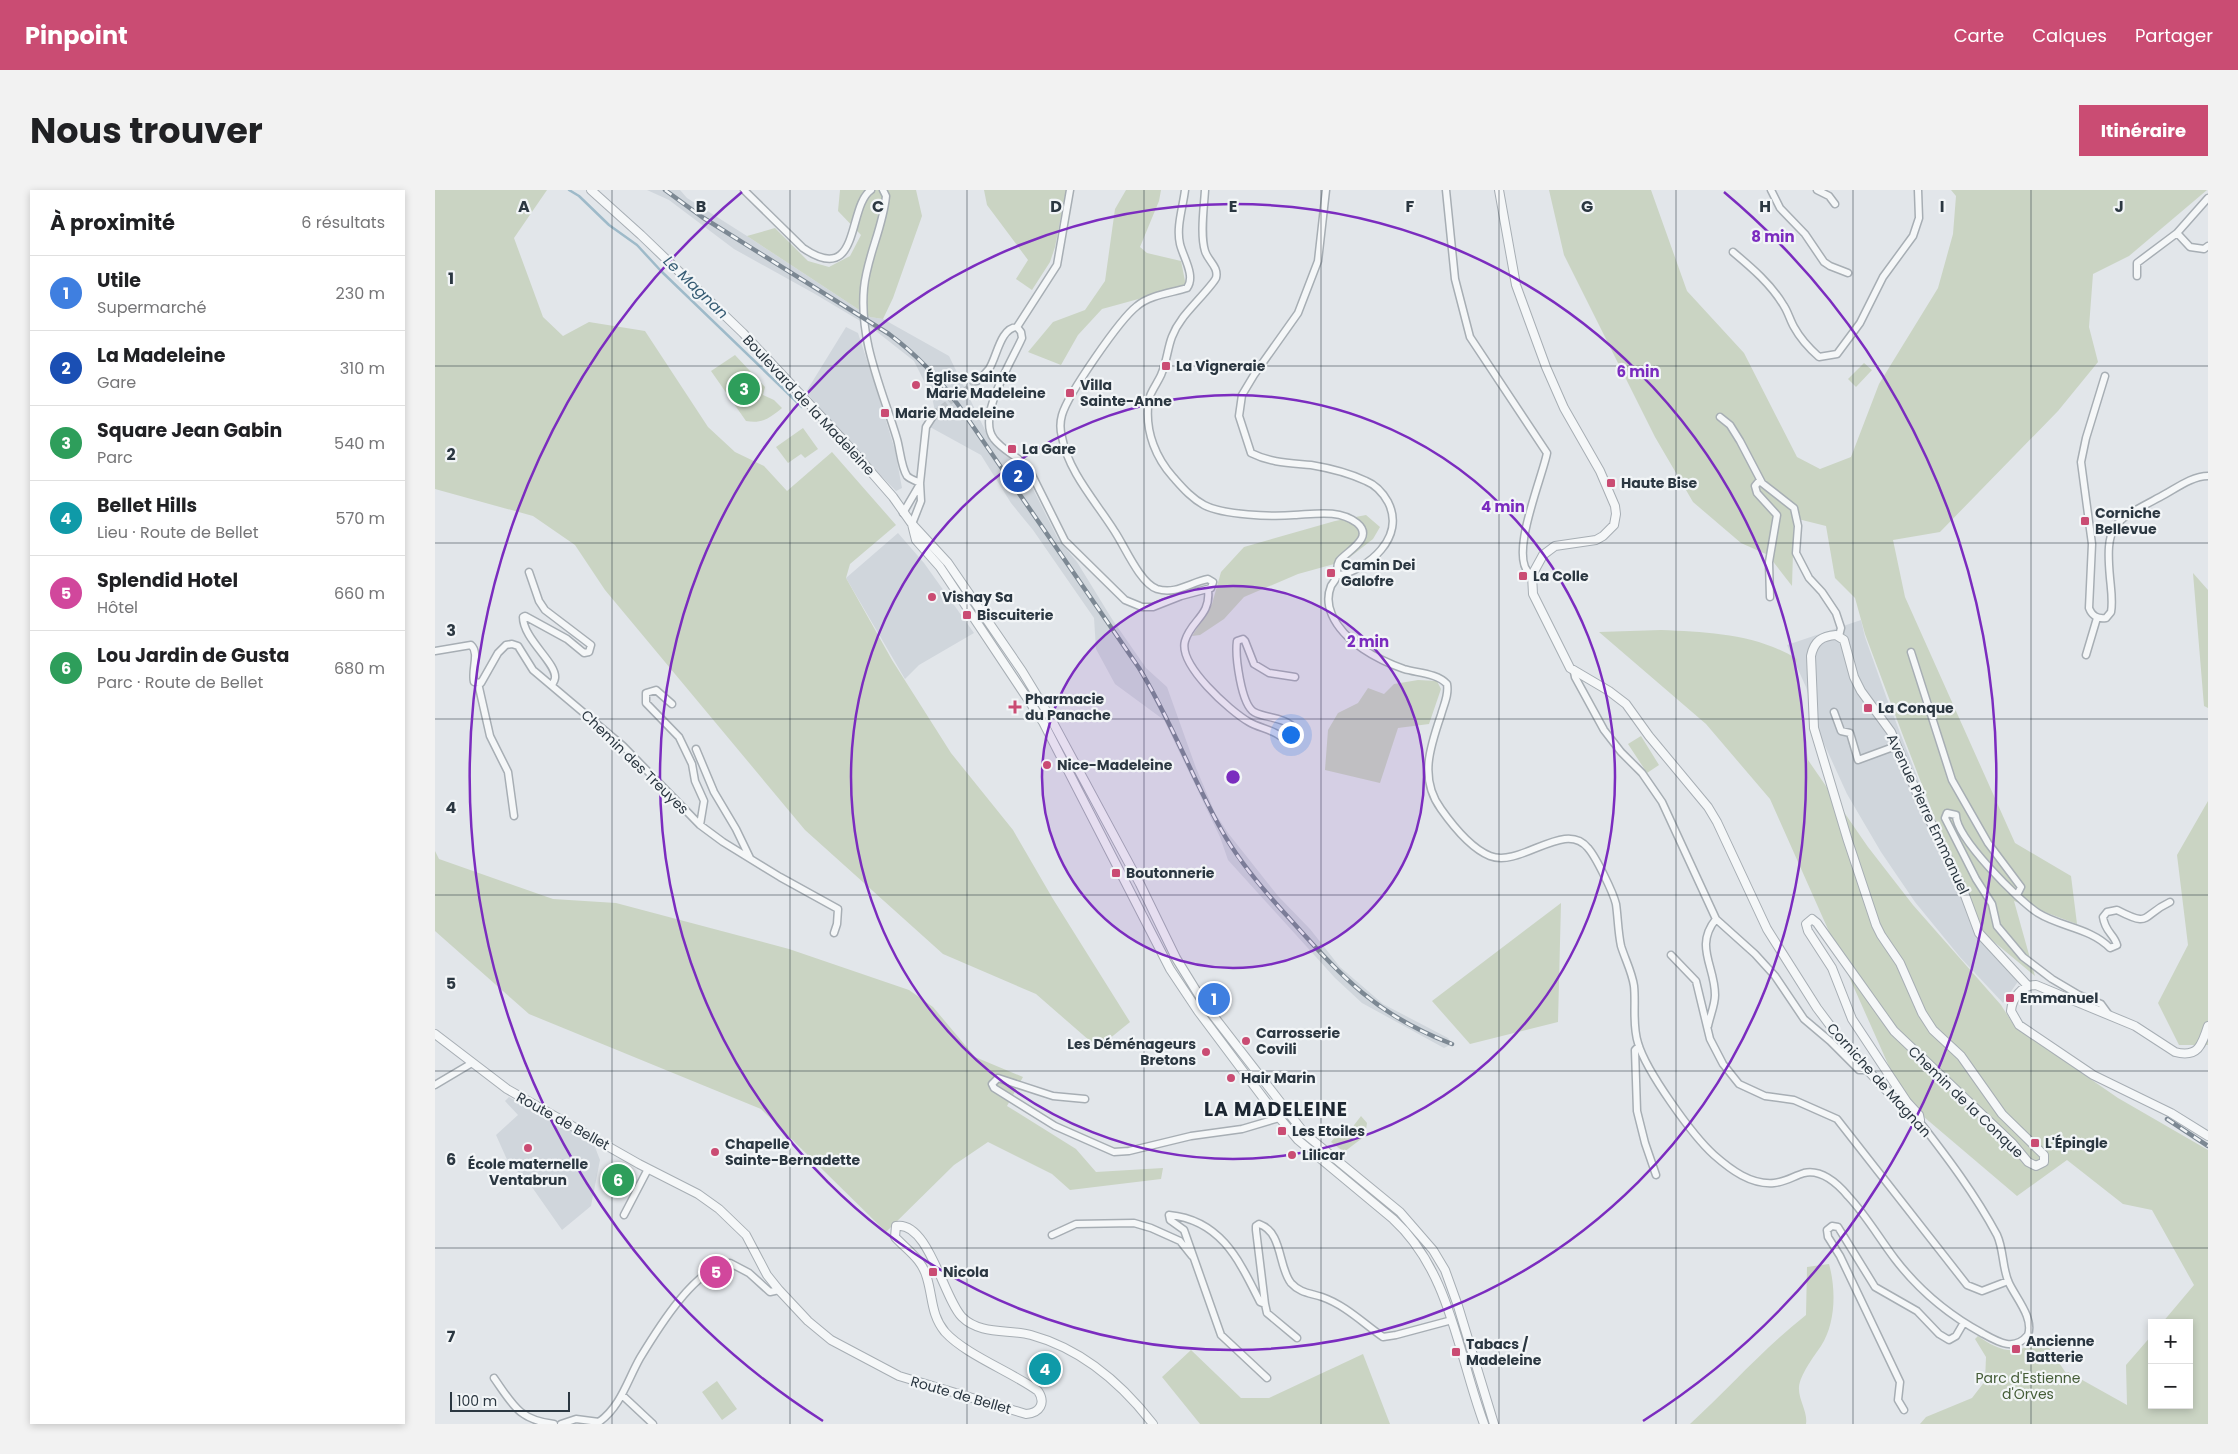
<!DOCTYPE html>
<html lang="fr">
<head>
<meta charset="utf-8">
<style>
	:root { --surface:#fff; --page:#f2f2f2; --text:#202124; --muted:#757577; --line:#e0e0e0; --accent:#ca4c73 }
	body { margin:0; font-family:Poppins,sans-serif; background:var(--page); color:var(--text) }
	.controls { position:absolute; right:15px; bottom:15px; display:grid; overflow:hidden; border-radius:0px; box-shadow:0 2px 8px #0003 }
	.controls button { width:45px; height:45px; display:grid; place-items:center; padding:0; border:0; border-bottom:1px solid var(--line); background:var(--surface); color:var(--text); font:25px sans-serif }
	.scale { position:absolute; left:15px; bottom:12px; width:120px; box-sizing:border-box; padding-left:5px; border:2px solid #2b3741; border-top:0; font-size:14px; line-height:18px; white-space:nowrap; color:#2b3741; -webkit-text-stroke:4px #f2f5f7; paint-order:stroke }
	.you { position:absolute; left:855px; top:544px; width:18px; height:18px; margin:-12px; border:4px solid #fff; border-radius:50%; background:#1a73e8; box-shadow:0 0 0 8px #1a73e833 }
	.badge { display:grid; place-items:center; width:32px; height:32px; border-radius:50%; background:var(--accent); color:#fff; font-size:16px; font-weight:700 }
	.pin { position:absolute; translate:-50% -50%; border:2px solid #fff; box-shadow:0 1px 5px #0006 }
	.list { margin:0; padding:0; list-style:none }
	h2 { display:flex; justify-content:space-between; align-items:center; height:65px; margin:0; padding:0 20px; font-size:21px }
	h2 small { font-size:16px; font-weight:400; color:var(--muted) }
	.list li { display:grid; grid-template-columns:32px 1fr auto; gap:15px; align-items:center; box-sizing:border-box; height:75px; padding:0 20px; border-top:1px solid var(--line) }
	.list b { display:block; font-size:19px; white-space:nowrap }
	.list p { margin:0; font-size:16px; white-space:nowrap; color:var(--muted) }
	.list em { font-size:16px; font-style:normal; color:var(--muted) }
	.map { position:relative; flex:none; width:1773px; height:1234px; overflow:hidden; border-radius:0px }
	header { display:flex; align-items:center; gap:30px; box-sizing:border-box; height:70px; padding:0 25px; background:var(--accent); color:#fff }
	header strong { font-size:24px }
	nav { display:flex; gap:28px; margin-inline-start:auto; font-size:18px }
	.intro { display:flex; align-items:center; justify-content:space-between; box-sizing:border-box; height:120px; padding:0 30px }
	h1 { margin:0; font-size:35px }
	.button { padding:12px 22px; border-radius:0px; background:var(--accent); color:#fff; font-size:18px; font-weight:700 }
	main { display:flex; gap:30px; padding:0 30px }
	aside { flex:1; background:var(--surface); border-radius:0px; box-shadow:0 2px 8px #0003 }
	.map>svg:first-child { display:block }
</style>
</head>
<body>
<header>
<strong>Pinpoint</strong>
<nav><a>Carte</a><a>Calques</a><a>Partager</a></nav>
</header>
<div class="intro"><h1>Nous trouver</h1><a class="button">Itinéraire</a></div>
<main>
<aside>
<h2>À proximité<small>6 résultats</small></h2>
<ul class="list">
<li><span class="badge" style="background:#3f7fe0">1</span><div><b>Utile</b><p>Supermarché</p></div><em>230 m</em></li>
<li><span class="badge" style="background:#1a4fb4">2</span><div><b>La Madeleine</b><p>Gare</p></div><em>310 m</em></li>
<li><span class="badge" style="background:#2e9e5b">3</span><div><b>Square Jean Gabin</b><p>Parc</p></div><em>540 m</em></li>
<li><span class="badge" style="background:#0f9aa8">4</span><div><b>Bellet Hills</b><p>Lieu · Route de Bellet</p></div><em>570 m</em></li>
<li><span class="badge" style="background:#d1479c">5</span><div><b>Splendid Hotel</b><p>Hôtel</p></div><em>660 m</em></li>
<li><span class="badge" style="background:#2e9e5b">6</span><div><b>Lou Jardin de Gusta</b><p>Parc · Route de Bellet</p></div><em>680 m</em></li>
</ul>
</aside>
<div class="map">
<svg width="1773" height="1234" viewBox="0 0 1773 1234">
	<rect width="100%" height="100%" fill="#e2e6ea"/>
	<path fill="#d0d6dc" d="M212 0H245L252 8 312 46 435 127 448 129 514 166 550 240 593 289 623 349 642 372 677 429 711 478 732 497 761 578 780 623 793 643 843 706 875 739 905 777 948 814 1013 848 1017 854 1009 858 927 813 900 788 793 670 785 647 729 530 680 494 661 459 659 428 598 340 576 313 546 265 495 237 501 226 497 207 479 171 437 138 380 104 299 59 234 10Z
		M411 137 423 143 439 192 460 260 467 298 461 301 415 254 371 202Z
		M463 343 489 373 539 443 484 475 470 489 411 388Z
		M1426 430 1430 447 1452 509 1530 710 1584 790 1568 813 1525 767 1480 712 1446 662 1412 604 1386 547 1371 497 1352 455Z
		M74 907 158 952 165 970 156 1016 127 1040 92 990 74 974 61 945 83 925 70 911Z"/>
	<path fill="#cad4c3" d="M0 0H112L79 48 108 127 128 146 154 132 210 141 273 237 300 262 329 276 352 301 397 262 461 335 415 374 411 388 457 470 516 563 578 640 618 709 695 832 663 858 601 804 508 764 370 640 170 400 140 355 98 326 0 299Z
		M405 0H481L487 26 458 108 448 129 435 127 312 46 340 38 373 71 394 77 415 66 426 45 403 21Z
		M549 0H631L620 57 615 72 597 100 581 89 593 70 552 15Z
		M691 0H726L724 11 705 57 712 63 746 71 751 96 667 119 643 145 626 175 593 162 618 132 650 120 670 91 680 19Z
		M1114 0H1216L1252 101 1309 163 1362 267 1385 279 1416 267 1444 194 1503 98 1518 44 1521 6 1516 0H1772L1694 66 1658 84 1654 137 1663 172 1623 221 1505 342 1458 350 1470 407 1580 653 1636 686 1642 734 1579 711 1600 786 1546 741 1514 665 1467 543 1430 444 1420 408 1400 388 1391 336 1359 328 1357 396 1333 365 1306 353 1258 312 1220 247 1129 65Z
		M300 165 330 197 328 205 339 210 347 218C335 228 327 234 311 231L276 181Z
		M1429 173 1437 180 1421 197 1413 189Z
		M368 238 383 259 370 268 366 264 353 273 341 257Z
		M931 325 945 337 938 349 910 371 863 384 809 407 789 429 765 445 757 446 777 414 786 382 809 357 900 331Z
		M1758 383 1773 400V518L1769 516Z
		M1226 440C1273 442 1322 444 1362 469L1360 477 1373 570 1433 657 1478 715 1566 815 1580 837 1683 908 1773 960V1234H1485L1491 1227 1537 1208 1550 1191 1551 1167 1540 1149 1543 1146C1561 1159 1583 1169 1600 1149H1608L1631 1183 1633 1182 1692 1215 1691 1175 1717 1145V1215H1754V1133H1727L1759 1095 1717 1020 1688 1014 1632 970 1582 1006 1469 910 1335 609 1271 534 1164 442Z
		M983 490 1002 491 1006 499 994 534 963 538 945 593 890 580 893 540 903 523 923 513 933 498 949 504 959 494Z
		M1206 546 1224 575 1212 583 1193 554Z
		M1773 611V855H1744L1723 813 1753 755 1742 665Z
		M0 661 4 669 118 709 181 713 354 759 474 800 498 817 540 867 588 887 572 916 641 959 661 982 728 978 726 989 635 1000 617 984 553 952 519 975 451 1042 326 919 94 824 0 741Z
		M1126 713 1123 832 1035 854 997 811Z
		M926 926 932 933 930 946 909 962 896 952 907 939 913 943Z
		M1394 1074C1401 1099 1401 1133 1386 1156 1379 1166 1365 1185 1364 1197 1363 1209 1373 1222 1371 1234H1255C1294 1198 1329 1158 1371 1125L1372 1077Z
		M756 1160 806 1208H834L928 1164 955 1234H765L727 1187Z
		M282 1191 302 1219 287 1230 267 1202Z"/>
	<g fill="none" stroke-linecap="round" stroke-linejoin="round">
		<path stroke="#9ebac9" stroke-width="2.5" d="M134 0 144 6 174 35 202 55 226 81 367 217"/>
		<path stroke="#bdc3c8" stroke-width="6" stroke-dasharray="6 3" stroke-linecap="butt" d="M500 223 542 191"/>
		<defs>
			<path id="minor" d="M309 0 368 58C426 98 412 16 436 0
				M448 0 451 6C448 38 432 66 429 98 424 151 447 199 462 249 465 259 466 277 472 286 475 289 481 291 485 293
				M770 0C769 17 765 45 770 61 773 71 784 77 781 88 778 95 753 120 747 129 731 150 735 164 726 185 721 196 713 204 713 217 711 243 721 268 738 287 747 297 756 308 769 315 788 325 837 327 859 325 880 324 904 319 922 333 940 348 912 361 904 371 901 376 903 380 902 386 901 389 898 393 896 396 892 406 893 416 897 425 909 452 943 470 969 479 982 483 1002 483 1012 494 1014 505 1009 514 1006 525 995 557 984 589 1006 619 1018 636 1035 658 1055 666 1086 678 1130 629 1153 658 1161 667 1178 702 1181 714 1183 728 1183 742 1186 756 1190 769 1197 782 1199 796 1201 814 1197 835 1203 853 1211 881 1257 945 1279 965 1296 980 1316 995 1339 993 1350 992 1359 986 1369 983 1387 979 1402 993 1413 1006 1431 1025 1444 1048 1460 1069 1483 1099 1514 1125 1547 1143 1563 1152 1579 1162 1593 1145 1599 1128 1581 1108 1574 1093 1567 1078 1569 1060 1562 1045 1540 1004 1512 967 1484 931
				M891 0 883 71 863 123 819 185 807 205 804 226 816 263C836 273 854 273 876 275 894 278 914 283 931 291 941 295 948 303 953 312 971 347 934 379 902 386
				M1011 0 1020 89 1035 147 1112 263C1108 286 1071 372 1097 385
				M1336 0 1345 18 1370 44 1389 72 1395 76 1413 83
				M1382 0 1394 6 1400 14
				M1742 43 1755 57 1769 59 1773 56
				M1298 62C1317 78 1336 94 1349 116 1353 122 1355 130 1359 137 1365 148 1375 159 1384 167L1402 164 1425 133 1448 87 1478 46 1484 28 1483 0
				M1702 86V73L1742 43 1773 8
				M582 137 586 142 587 148C577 171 541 227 559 249 569 262 584 266 594 279L630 351 690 410 707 417H718L746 406 776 398 778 392 773 389C756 392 741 405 722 399 705 393 690 357 680 342 662 313 633 282 627 247 625 240 625 232 627 225 633 204 685 129 702 116 715 105 736 103 752 98 761 86 748 67 745 54 741 37 748 17 750 0
				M582 137 622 75 635 0
				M1670 186 1651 248 1646 272 1657 354 1654 418C1657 426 1662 429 1671 428L1676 422C1678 411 1676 399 1675 388 1670 333 1678 332 1725 307 1739 300 1756 286 1773 286
				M542 191C547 187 551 183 554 179 562 167 565 138 582 137
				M1285 227 1295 235 1305 251 1327 293 1359 318 1363 336 1361 363 1374 388 1387 402 1401 423 1406 438 1404 446
				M1325 290 1320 296 1322 303 1342 325 1334 372 1335 407
				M468 323 485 294
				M477 334 486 311 485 293 491 237 500 223
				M94 382 104 411 110 420 156 455 154 462 149 463 132 449 90 426 88 427C88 449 122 473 120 488 120 490 118 493 117 495
				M773 400C776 426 756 430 750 451 743 475 795 521 814 532 824 538 836 539 845 546L855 538 856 535C846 527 830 528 819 522 806 514 800 466 802 451L808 449 810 451 819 474 834 483 860 487
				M0 461 36 455C45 463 36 480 39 492L46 493 63 463 71 455 77 454 83 456 98 480 188 556 265 635 288 652 345 687 403 719 402 734 399 743
				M1476 462 1517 590 1553 653 1586 697 1582 705
				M1651 465 1662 428
				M1139 482 1140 487 1169 540 1186 562 1207 583 1227 612 1281 729 1320 764 1340 786 1369 829 1395 851 1424 880H1432
				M43 493 55 546 73 582 79 626
				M237 514 221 500 211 503V513L244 547 257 574 260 591 269 611 265 635
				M1399 522 1406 541 1415 543 1423 570 1461 556
				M261 559 279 602 301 639 315 668
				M1236 765 1261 791 1275 849 1288 874 1304 894 1330 906 1359 910 1402 929 1532 1095 1547 1101 1573 1091
				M1674 825 1666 814 1644 805 1617 789 1588 767 1562 736 1557 714 1541 689 1510 628 1512 623 1521 625C1521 648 1583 710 1603 723 1625 737 1656 738 1675 758L1682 755C1679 744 1670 742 1668 727L1672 722 1682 720C1717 738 1705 726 1735 712
				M1273 836C1275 826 1280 815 1280 805 1280 776 1259 756 1281 729
				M1204 856 1200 860 1202 921 1210 953 1221 985
				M0 895 37 873
				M650 909 618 906 563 888 557 894 559 898 620 936 679 962 694 961 756 946 807 939 844 928
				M189 1025 213 979
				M617 1045 641 1034 699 1033 716 1038 745 1051 757 1066
				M830 1114 832 1123 862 1148
				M59 1188C78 1215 84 1230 119 1234
				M832 1188 786 1145 749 1040 735 1030 734 1025C786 1030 804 1070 825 1112L830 1114 821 1040V1036L824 1034C848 1042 843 1077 856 1093 865 1103 875 1103 887 1107 910 1115 928 1133 948 1147L961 1145 1017 1130
				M187 1205 218 1234
				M1469 1220 1463 1210 1465 1192 1405 1066 1393 1047 1392 1040 1397 1036 1403 1037 1440 1097 1482 1121 1504 1144 1514 1150 1521 1146 1528 1134
				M126 1234 141 1229 164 1232C186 1216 192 1191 205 1168 222 1140 260 1077 295 1073L314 1083 335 1102 344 1100"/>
			<path id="tertiary" d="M156 0 206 45 308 143 409 251 458 307 477 334 513 373 587 481 615 527 705 694 741 768 770 815 870 944 965 1022 998 1060 1010 1080 1023 1116 1059 1234
				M1064 0 1081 95 1111 177 1129 218 1165 281 1180 316 1181 324 1179 335 1168 346 1161 350 1120 356 1108 365 1097 385 1098 404 1135 478 1174 501 1191 514 1214 546 1273 617 1282 632 1332 739 1382 818 1412 858 1480 931 1485 930 1484 925 1472 912 1417 829 1397 778 1373 741 1371 734 1377 729 1382 733 1459 841 1578 954 1593 972 1601 976 1609 972V965L1567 924 1526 866 1498 840 1487 823 1465 773 1446 745 1441 735 1413 651 1379 538 1376 466C1379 451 1387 446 1401 445L1409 450 1419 487 1426 501 1456 542 1481 601 1528 700 1544 743 1593 796
				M477 334 481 350 505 377 608 532 735 779 763 821 832 913 863 950 958 1029C1015 1081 1023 1164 1049 1234
				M1773 836C1767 855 1763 868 1740 862L1700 836 1601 795C1587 795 1577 808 1576 821L1584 835 1658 885 1736 923 1773 946
				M0 844 72 899 204 974 263 1004 284 1019 311 1045 332 1085 344 1100 373 1131 396 1150 464 1186 591 1224C605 1223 611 1213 603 1201 577 1182 531 1165 510 1142 496 1125 498 1108 492 1088 487 1069 473 1061 460 1047L461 1036C493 1030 509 1109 527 1127 545 1145 574 1139 596 1145 647 1159 687 1194 718 1234"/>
		</defs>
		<use href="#minor" stroke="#a7aeb4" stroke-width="9"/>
		<use href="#tertiary" stroke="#a7aeb4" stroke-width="10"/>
		<use href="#minor" stroke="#f5f7f8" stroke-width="6"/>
		<use href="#tertiary" stroke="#f5f7f8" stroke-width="8"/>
		<defs>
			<path id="rail" d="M230 0 267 27 454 144C482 165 504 188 524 216L704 478C736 530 757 588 787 641 805 673 829 701 854 728 907 787 941 825 1017 854
				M1732 929 1773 956"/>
		</defs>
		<use href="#rail" stroke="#7c8893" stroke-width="4.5"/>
		<use href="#rail" stroke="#f2f5f7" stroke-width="2.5" stroke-dasharray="8" stroke-linecap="butt"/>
	</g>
	<path fill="none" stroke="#2b3741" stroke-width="1" stroke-opacity="0.55" d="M177 0V1234M355 0V1234M532 0V1234M709 0V1234M886 0V1234M1064 0V1234M1241 0V1234M1418 0V1234M1596 0V1234M0 176H1773M0 353H1773M0 529H1773M0 705H1773M0 881H1773M0 1058H1773"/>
	<circle cx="798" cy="587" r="191" fill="#7b2cbf" fill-opacity=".12"/>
	<g fill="none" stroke="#7b2cbf" stroke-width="2.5">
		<circle cx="798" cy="587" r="191"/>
		<circle cx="798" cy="587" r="382"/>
		<circle cx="798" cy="587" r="573"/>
		<path d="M388 1231A764 764 0 0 1 307 2M1289 2A764 764 0 0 1 1208 1231"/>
	</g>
	<g fill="#ca4c73" stroke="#f2f5f7" stroke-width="2">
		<rect x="726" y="171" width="10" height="10" rx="2.5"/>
		<circle cx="481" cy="195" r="5"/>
		<rect x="630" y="198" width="10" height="10" rx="2.5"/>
		<rect x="445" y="218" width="10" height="10" rx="2.5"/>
		<rect x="572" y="254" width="10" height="10" rx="2.5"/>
		<rect x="1171" y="288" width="10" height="10" rx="2.5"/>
		<rect x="1645" y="326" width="10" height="10" rx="2.5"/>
		<rect x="891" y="378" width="10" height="10" rx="2.5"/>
		<rect x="1083" y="381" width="10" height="10" rx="2.5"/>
		<circle cx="497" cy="407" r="5"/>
		<rect x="527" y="420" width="10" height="10" rx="2.5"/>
		<path d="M577.5 509.5h5v5h5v5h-5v5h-5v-5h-5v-5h5z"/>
		<rect x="1428" y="513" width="10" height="10" rx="2.5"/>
		<circle cx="612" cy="575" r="5"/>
		<rect x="676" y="678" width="10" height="10" rx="2.5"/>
		<rect x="1570" y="803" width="10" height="10" rx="2.5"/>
		<circle cx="811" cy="851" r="5"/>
		<circle cx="771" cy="862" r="5"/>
		<circle cx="796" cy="888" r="5"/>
		<rect x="842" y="936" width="10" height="10" rx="2.5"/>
		<rect x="1595" y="948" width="10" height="10" rx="2.5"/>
		<circle cx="93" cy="958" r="5"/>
		<circle cx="280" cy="962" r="5"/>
		<circle cx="857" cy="965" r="5"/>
		<rect x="493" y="1077" width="10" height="10" rx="2.5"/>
		<rect x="1576" y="1154" width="10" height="10" rx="2.5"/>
		<rect x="1016" y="1157" width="10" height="10" rx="2.5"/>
	</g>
	<g text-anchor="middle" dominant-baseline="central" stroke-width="4.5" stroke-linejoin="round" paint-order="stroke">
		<g font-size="14" font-weight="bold" fill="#2b3741" stroke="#f2f5f7" text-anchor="start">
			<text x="741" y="176">La Vigneraie</text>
			<text x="491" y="187">Église Sainte<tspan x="491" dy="16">Marie Madeleine</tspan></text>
			<text x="645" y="195">Villa<tspan x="645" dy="16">Sainte-Anne</tspan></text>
			<text x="460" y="223">Marie Madeleine</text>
			<text x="587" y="259">La Gare</text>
			<text x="1186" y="293">Haute Bise</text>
			<text x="1660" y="323">Corniche<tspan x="1660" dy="16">Bellevue</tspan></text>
			<text x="906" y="375">Camin Dei<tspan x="906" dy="16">Galofre</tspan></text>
			<text x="1098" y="386">La Colle</text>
			<text x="507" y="407">Vishay Sa</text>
			<text x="542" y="425">Biscuiterie</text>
			<text x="590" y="509">Pharmacie<tspan x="590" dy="16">du Panache</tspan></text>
			<text x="1443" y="518">La Conque</text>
			<text x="622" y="575">Nice-Madeleine</text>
			<text x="691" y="683">Boutonnerie</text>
			<text x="1585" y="808">Emmanuel</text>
			<text x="821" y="843">Carrosserie<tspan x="821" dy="16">Covili</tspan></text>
			<text x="761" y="854" text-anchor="end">Les Déménageurs<tspan x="761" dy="16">Bretons</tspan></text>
			<text x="806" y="888">Hair Marin</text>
			<text x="857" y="941">Les Etoiles</text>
			<text x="1610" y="953">L'Épingle</text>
			<text x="290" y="954">Chapelle<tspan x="290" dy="16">Sainte-Bernadette</tspan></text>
			<text x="867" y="965">Lilicar</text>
			<text x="93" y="974" text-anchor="middle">École maternelle<tspan x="93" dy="16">Ventabrun</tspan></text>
			<text x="508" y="1082">Nicola</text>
			<text x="1591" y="1151">Ancienne<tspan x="1591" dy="16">Batterie</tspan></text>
			<text x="1031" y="1154">Tabacs /<tspan x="1031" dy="16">Madeleine</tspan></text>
		</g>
		<g font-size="14" fill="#2b3741" stroke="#f2f5f7">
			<text transform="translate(374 215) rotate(47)">Boulevard de la Madeleine</text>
			<text transform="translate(200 572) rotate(44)">Chemin des Treuyes</text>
			<text transform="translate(1493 624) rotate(65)">Avenue Pierre Emmanuel</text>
			<text transform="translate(1444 890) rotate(48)">Corniche de Magnan</text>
			<text transform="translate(1531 912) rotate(44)">Chemin de la Conque</text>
			<text transform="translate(128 931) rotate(29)">Route de Bellet</text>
			<text transform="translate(526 1205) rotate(16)">Route de Bellet</text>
		</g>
		<g font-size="14" fill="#455d38" stroke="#f2f5f7">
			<text x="1593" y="1188">Parc d'Estienne<tspan x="1593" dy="16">d'Orves</tspan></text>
		</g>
		<g font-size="15" font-style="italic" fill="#365c74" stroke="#f2f5f7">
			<text transform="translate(261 97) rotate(44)">Le Magnan</text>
		</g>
		<g font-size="19" font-weight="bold" letter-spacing="1" fill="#1d2732" stroke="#f2f5f7">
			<text x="841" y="919">LA MADELEINE</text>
		</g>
	</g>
	<g font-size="16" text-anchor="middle" font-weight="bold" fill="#2b3741" stroke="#f2f5f7" stroke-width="4.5" stroke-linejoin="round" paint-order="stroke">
		<text x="89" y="22">A</text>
		<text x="266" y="22">B</text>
		<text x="443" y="22">C</text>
		<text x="621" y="22">D</text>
		<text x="798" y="22">E</text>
		<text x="975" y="22">F</text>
		<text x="1152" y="22">G</text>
		<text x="1330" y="22">H</text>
		<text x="1507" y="22">I</text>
		<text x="1684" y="22">J</text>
		<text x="16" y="94">1</text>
		<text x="16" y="270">2</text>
		<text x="16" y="446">3</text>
		<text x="16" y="623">4</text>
		<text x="16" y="799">5</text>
		<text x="16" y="975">6</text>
		<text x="16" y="1152">7</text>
	</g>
	<circle cx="798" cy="587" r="8" fill="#7b2cbf" stroke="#f2f5f7" stroke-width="2.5"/>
	<g font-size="15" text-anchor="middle" font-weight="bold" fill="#7b2cbf" stroke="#f2f5f7" stroke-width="4.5" stroke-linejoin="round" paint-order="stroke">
		<text x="1338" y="52">8 min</text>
		<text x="1203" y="187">6 min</text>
		<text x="1068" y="322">4 min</text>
		<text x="933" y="457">2 min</text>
	</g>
</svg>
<div class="controls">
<button>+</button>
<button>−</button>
</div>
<div class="scale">100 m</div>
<div class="you"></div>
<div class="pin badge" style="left:779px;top:809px;background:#3f7fe0">1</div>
<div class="pin badge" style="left:583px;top:286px;background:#1a4fb4">2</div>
<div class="pin badge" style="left:309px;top:199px;background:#2e9e5b">3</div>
<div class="pin badge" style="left:610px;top:1179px;background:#0f9aa8">4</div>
<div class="pin badge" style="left:281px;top:1082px;background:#d1479c">5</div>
<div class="pin badge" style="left:183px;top:990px;background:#2e9e5b">6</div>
</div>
</main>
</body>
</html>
